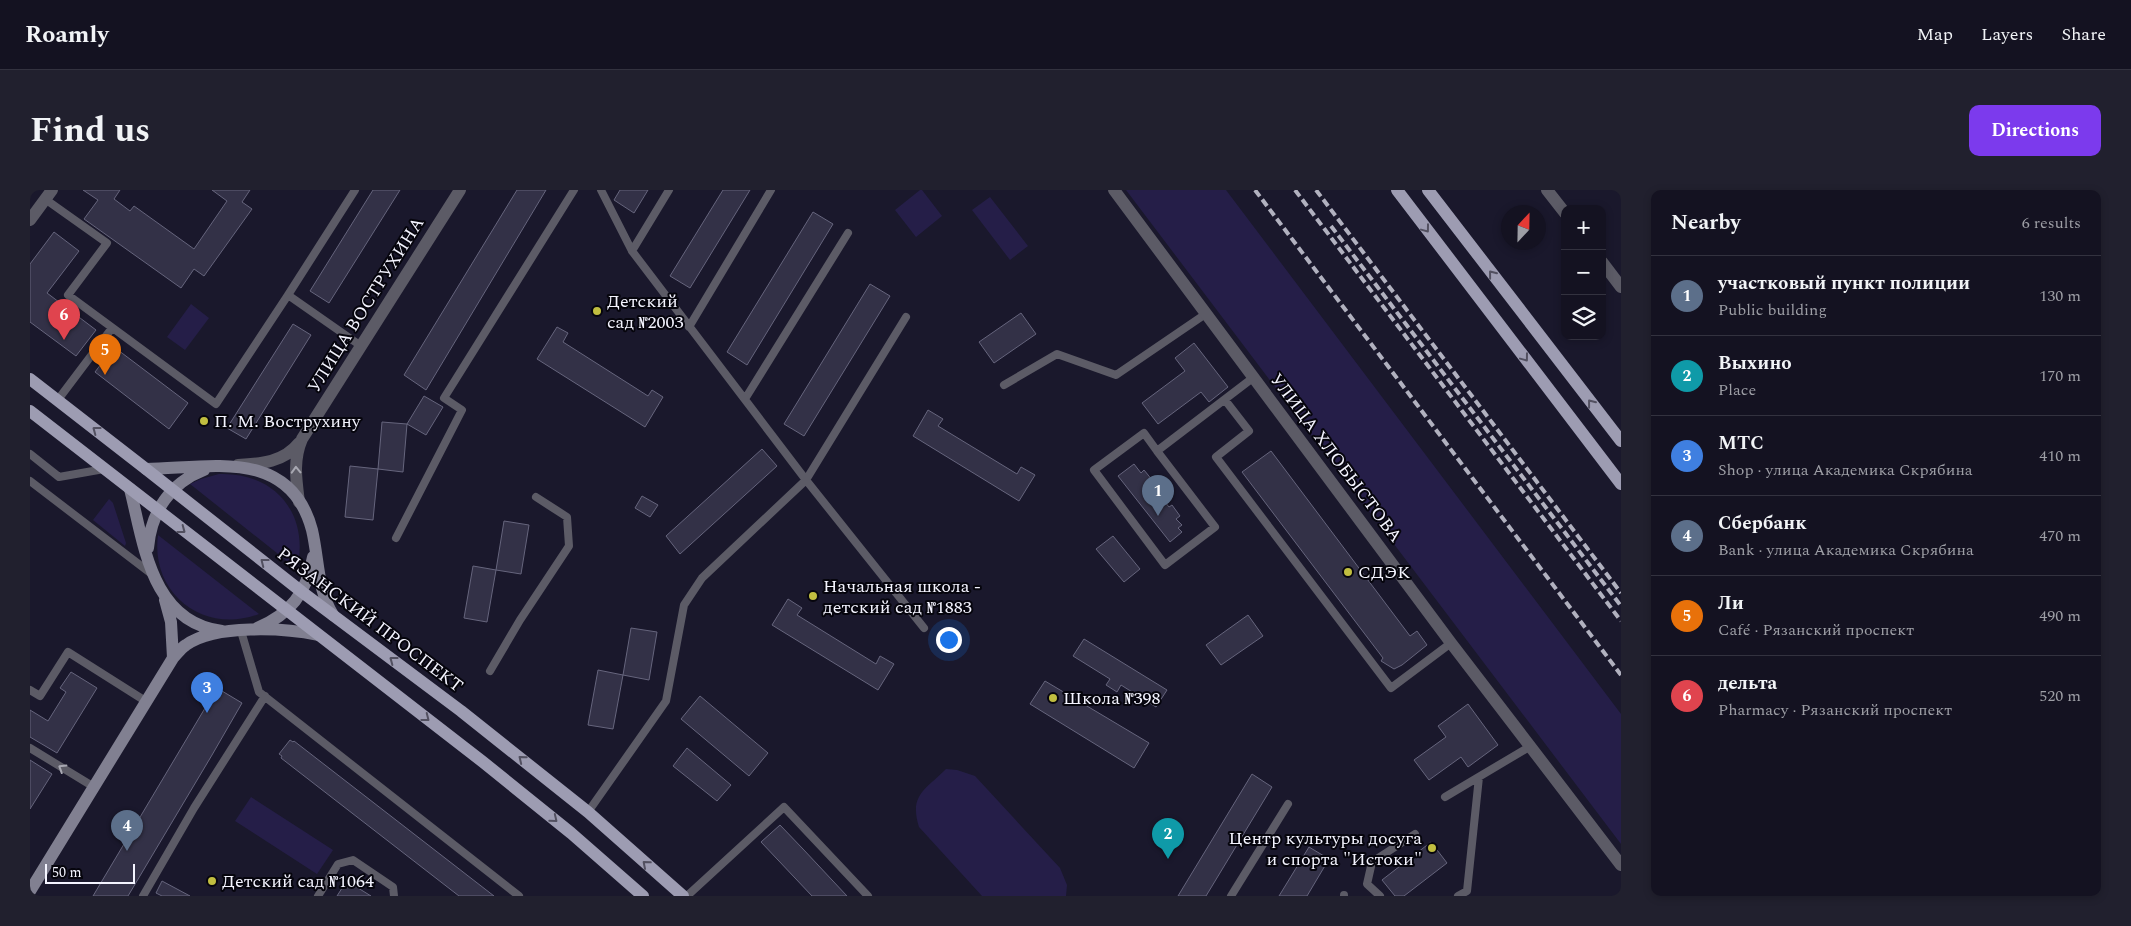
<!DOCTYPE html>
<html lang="en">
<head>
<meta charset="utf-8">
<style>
	:root { --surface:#141221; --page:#21202e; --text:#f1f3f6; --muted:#9d9ea5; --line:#33323f; --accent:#7c3aed }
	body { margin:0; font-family:Spectral,serif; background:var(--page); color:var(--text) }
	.controls { position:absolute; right:15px; top:15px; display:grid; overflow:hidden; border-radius:10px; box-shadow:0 2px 8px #0003 }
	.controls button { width:45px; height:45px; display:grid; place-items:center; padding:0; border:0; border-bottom:1px solid var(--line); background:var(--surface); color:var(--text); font:25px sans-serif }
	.compass { position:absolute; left:1471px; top:15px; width:45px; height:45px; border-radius:50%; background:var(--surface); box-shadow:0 2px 8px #0003; rotate:22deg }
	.scale { position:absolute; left:15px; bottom:12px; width:90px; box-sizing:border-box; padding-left:5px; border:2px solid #f4f4ff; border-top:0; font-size:14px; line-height:18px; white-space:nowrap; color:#f4f4ff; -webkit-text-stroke:4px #06050d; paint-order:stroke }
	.you { position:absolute; left:918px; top:449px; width:18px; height:18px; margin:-12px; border:4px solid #fff; border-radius:50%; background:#1a73e8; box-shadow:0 0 0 8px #1a73e833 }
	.badge { display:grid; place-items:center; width:32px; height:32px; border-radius:50%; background:var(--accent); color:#fff; font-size:16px; font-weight:700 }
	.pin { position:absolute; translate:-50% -41px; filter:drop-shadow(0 1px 2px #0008) }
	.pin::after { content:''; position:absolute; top:26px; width:18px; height:15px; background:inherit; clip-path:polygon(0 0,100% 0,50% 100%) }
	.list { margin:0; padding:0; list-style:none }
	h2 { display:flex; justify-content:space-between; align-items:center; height:65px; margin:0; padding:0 20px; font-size:21px }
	h2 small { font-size:16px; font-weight:400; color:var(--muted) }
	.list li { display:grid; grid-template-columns:32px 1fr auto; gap:15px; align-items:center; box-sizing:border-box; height:80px; padding:0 20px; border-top:1px solid var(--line) }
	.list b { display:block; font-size:19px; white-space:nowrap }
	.list p { margin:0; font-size:16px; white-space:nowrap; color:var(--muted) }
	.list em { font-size:16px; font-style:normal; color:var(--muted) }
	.icon { flex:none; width:28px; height:28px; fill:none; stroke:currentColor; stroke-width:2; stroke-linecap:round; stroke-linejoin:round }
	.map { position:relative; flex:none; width:1591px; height:706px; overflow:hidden; border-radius:10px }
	header { display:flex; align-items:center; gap:30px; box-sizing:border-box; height:70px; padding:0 25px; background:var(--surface); border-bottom:1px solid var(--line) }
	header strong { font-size:24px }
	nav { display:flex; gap:28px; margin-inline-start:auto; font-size:18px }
	.intro { display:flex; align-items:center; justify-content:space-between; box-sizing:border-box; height:120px; padding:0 30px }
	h1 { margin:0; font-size:35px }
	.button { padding:12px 22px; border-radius:10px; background:var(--accent); color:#fff; font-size:18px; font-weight:700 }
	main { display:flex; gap:30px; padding:0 30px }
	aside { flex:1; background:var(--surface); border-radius:10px; box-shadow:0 2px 8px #0003 }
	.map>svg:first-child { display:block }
</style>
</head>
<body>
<header>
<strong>Roamly</strong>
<nav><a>Map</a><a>Layers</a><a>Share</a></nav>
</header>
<div class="intro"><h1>Find us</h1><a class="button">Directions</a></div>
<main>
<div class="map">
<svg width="1591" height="706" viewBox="0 0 1591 706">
	<rect width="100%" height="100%" fill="#1a182c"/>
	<path fill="#251e48" d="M890 0H892L912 26 886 47 865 20Z
		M1096 0H1196L1591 524V654Z
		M960 7 998 56 980 70 942 20Z
		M161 114 179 128 155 160 137 147Z
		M189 284C245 282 280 324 267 379L160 294 171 289Z
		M79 309 83 313 96 353 95 356 63 330Z
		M128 345 229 424C175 445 120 404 128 345Z
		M916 579 927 580 945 586 1030 678 1037 695 1036 706H952L889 637C879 605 895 600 916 579Z
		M221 607 303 660 287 684 205 631Z"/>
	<path fill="#333147" stroke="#66657d" d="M53 0H90L84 9 100 21 104 16 164 59 197 11 182 0H220L212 12 222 19 174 86 164 79 151 98 54 29 68 10Z
		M343 0H370L299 113 280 101Z
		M487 0H516L396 200 374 185Z
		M590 0H618L604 23 584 10Z
		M693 0H720L660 98 640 86Z
		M783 22 803 34 717 175 697 162Z
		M24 42 49 61 17 103 66 140 46 166 0 132V74Z
		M840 94 860 106 774 246 754 234Z
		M991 123 1006 144 964 173 949 152Z
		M263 134 281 145 216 249 197 238Z
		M527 137 538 143 533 152 618 206 622 200 633 207 615 237 507 169Z
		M1164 153 1198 197 1179 212 1171 202 1128 234 1112 213 1155 181 1145 168Z
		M84 157 158 213 139 239 65 182Z
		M394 206 413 217 396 245 377 234Z
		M898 220 913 229 908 236 987 284 991 277 1005 285 989 311 883 246Z
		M352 232 377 234 373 282 348 279Z
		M732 259 747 276 650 364 636 346Z
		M1241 261 1380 446 1387 441 1397 455 1372 475 1364 479 1351 471 1353 468 1212 282Z
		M1104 274 1111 283 1114 280 1123 291 1120 293 1124 299 1123 304 1130 312H1135L1139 317 1142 315 1150 326 1146 329 1152 335 1148 338 1152 342 1140 352 1088 286Z
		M320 276 348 279 343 330 315 327Z
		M612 306 628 315 620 327 605 318Z
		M474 331 499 335 491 384 466 380Z
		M1083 346 1110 379 1094 392 1066 359Z
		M443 376 466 380 457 432 434 428Z
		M758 409 772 418 767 425 846 474 850 466 864 474 848 500 742 435Z
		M1218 425 1233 446 1191 475 1176 455Z
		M601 438 627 442 619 490 593 485Z
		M1054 449 1137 500 1126 517 1091 495 1087 502 1076 495 1080 489 1043 466Z
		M568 480 593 485 583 539 558 535Z
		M41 482 67 498 27 563 0 547V520L18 531 36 502 30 498Z
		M1015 491 1119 553 1104 578 1000 514Z
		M187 498 212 513 182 565 98 706H63Z
		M670 506 738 563 719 586 651 529Z
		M1438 514 1468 555 1438 577 1431 567 1399 590 1384 570 1416 547 1408 536Z
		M260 550 263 552 264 551 464 706H429L251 568 252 566 249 564Z
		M657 558 701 595 687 611 643 576Z
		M0 570 22 584 0 619Z
		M1222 584 1242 597 1176 706H1148Z
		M750 635 773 659 817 706H782L731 652Z
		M1401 652 1417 673 1374 706H1365L1352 690Z
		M1279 657 1299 669 1277 706H1249Z
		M132 691 160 706H132L126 703Z
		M320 693 341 706H307L314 695 318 697Z"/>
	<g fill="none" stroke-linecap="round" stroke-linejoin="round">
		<path stroke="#5c5b66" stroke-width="8" d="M325 0 258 105 331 156
			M571 0 602 61 776 290 894 438
			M15 9 77 53 38 105 186 214 258 105
			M602 61 639 0
			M659 137 741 0
			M974 195 1027 164 1086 185 1177 123
			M715 209 818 43
			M1195 210 1219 241 1186 267 1361 498 1421 453
			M27 211 82 138
			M1127 261 1114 243 1064 280 1135 375 1185 337 1127 261 1224 187
			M0 264 29 287 74 279
			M0 291 123 385
			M366 348 432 220 414 208 544 0
			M211 441 229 502 489 706
			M460 481 490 430 539 356 537 327 506 307
			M0 500 10 506 38 462 117 512
			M0 558 64 597
			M1415 607 1499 557
			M558 622 636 511 654 415 672 388 776 290 876 127
			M113 706 164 618 235 506
			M288 706 308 674 323 670 363 697 364 706
			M657 706 754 617 838 706
			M1201 706 1258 614
			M1314 706V705
			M1350 706 1337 694 1342 672 1385 644
			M1428 706 1437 701 1449 587"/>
		<path stroke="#5c5b66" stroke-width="12" d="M1084 0 1421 453 1591 675
			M0 30 22 0"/>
		<path stroke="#5c5b66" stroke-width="12" d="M1517 0 1535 23
			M1572 72 1591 97
			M208 275C231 274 254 272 269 253
			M269 312C266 289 263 270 272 249L430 0"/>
		<path stroke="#818091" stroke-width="12" d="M116 279C180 278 260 257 282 340 289 370 287 399 303 425
			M100 299C114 354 121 432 192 441
			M118 358C121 322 140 293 174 280
			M135 410 141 432 143 468
			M227 438C260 425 277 402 283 367
			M0 701 143 468C147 464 151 458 156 455 185 434 255 438 288 445"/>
		<path stroke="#9d9cb2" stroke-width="12" d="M1367 0 1591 294
			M1398 0 1591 251
			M0 189 116 279 272 402 431 521 558 622 653 706
			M0 221 453 572 541 643 613 706"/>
		<path stroke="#b1b1bf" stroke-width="4" stroke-dasharray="8 4" stroke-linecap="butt" d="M1225 0 1591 485
			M1265 0 1591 431
			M1286 0 1591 403
			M1301 36 1591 416"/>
	</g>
	<defs><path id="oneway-chevron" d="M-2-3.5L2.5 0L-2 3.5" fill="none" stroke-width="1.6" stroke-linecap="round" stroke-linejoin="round" transform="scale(1.25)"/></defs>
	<g stroke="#525060">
		<use href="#oneway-chevron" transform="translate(1396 39) rotate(53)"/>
		<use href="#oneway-chevron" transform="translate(1462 84) rotate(-128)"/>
		<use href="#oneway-chevron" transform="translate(1495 168) rotate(53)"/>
		<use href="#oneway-chevron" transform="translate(1561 213) rotate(-128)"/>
		<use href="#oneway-chevron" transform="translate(66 240) rotate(-143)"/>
		<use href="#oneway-chevron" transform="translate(152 340) rotate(37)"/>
		<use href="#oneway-chevron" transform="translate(234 372) rotate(-142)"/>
		<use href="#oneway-chevron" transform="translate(363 470) rotate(-143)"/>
		<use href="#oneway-chevron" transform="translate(396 528) rotate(38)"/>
		<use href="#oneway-chevron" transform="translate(492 569) rotate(-141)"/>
		<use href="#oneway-chevron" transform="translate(524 629) rotate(39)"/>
		<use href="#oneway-chevron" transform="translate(616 674) rotate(-139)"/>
	</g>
	<g stroke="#a8a8b2">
		<use href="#oneway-chevron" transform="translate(266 280) rotate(-92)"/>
		<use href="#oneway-chevron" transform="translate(32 578) rotate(-148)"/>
	</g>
	<g fill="#c1be40" stroke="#06050d" stroke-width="2">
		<circle cx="567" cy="121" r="5"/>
		<circle cx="174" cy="231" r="5"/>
		<circle cx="1318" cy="382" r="5"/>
		<circle cx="783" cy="406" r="5"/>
		<circle cx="1023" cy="508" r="5"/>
		<circle cx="1402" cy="658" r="5"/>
		<circle cx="182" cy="691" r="5"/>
	</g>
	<g text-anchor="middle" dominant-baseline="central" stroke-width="4" stroke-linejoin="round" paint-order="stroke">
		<g font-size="18" fill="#f4f4ff" stroke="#06050d" text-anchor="start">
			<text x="577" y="111">Детский<tspan x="577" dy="21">сад №2003</tspan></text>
			<text x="184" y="231">П. М. Вострухину</text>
			<text x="1328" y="382">СДЭК</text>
			<text x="793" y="396">Начальная школа -<tspan x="793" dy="21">детский сад №1883</tspan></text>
			<text x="1033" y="508">Школа №398</text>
			<text x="1392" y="648" text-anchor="end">Центр культуры досуга<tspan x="1392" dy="21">и спорта "Истоки"</tspan></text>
			<text x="192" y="691">Детский сад №1064</text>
		</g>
		<g font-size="18" fill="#f4f4ff" stroke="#06050d">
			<text transform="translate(336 115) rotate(-58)">УЛИЦА ВОСТРУХИНА</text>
			<text transform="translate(1306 268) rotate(53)">УЛИЦА ХЛОБЫСТОВА</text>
			<text transform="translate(340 430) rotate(37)">РЯЗАНСКИЙ ПРОСПЕКТ</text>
		</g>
	</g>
</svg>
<div class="controls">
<button>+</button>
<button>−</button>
<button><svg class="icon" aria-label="layers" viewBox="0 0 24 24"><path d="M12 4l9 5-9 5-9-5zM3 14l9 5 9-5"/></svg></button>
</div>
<svg class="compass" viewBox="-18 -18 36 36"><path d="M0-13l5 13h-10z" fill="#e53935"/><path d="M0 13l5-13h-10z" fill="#9d9ea5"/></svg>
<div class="scale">50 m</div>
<div class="you"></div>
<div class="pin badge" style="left:1128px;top:326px;background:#5c6f8a">1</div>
<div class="pin badge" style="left:1138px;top:669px;background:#0f9aa8">2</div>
<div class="pin badge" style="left:177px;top:523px;background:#3f7fe0">3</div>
<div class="pin badge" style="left:97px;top:661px;background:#5c6f8a">4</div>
<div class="pin badge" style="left:75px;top:185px;background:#e8710a">5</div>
<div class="pin badge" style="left:34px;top:150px;background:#e0444e">6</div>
</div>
<aside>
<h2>Nearby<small>6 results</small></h2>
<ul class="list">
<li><span class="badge" style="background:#5c6f8a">1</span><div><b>участковый пункт полиции</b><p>Public building</p></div><em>130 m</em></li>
<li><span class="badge" style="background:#0f9aa8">2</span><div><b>Выхино</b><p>Place</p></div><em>170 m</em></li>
<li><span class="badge" style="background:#3f7fe0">3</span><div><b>МТС</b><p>Shop · улица Академика Скрябина</p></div><em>410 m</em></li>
<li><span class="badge" style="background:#5c6f8a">4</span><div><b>Сбербанк</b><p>Bank · улица Академика Скрябина</p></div><em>470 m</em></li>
<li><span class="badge" style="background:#e8710a">5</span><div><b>Ли</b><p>Café · Рязанский проспект</p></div><em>490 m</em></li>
<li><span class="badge" style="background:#e0444e">6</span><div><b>дельта</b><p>Pharmacy · Рязанский проспект</p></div><em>520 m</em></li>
</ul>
</aside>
</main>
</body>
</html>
